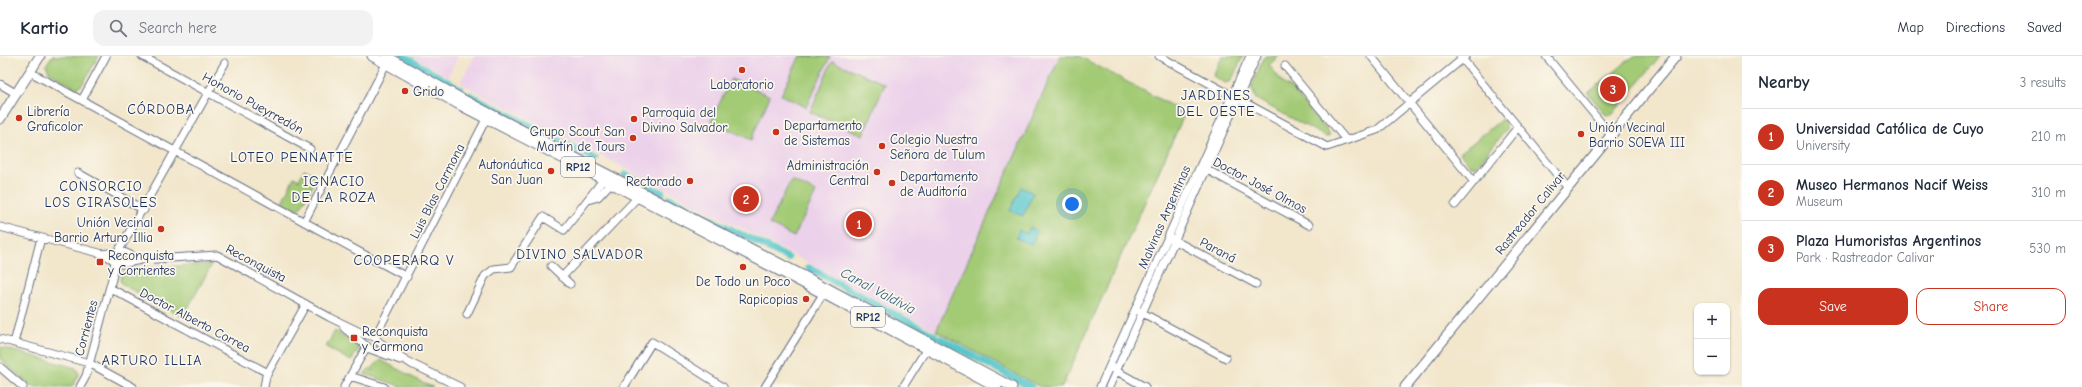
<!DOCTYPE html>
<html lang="en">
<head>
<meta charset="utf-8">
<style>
	:root { --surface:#fff; --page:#f2f2f3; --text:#1f2937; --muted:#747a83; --line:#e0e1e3; --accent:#c8321e }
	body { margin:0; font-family:"Comic Neue",sans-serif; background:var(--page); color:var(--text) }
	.controls { position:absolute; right:12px; bottom:12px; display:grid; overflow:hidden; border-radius:8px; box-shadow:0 1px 3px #0004 }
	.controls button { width:36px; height:36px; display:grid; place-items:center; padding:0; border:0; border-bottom:1px solid var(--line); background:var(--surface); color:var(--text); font:20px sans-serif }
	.you { position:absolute; left:1072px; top:148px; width:14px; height:14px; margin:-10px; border:3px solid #fff; border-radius:50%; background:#1a73e8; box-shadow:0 0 0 6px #1a73e833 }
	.badge { display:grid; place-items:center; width:26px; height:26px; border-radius:50%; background:var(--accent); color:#fff; font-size:13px; font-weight:700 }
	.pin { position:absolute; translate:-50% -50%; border:2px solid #fff; box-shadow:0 1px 4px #0006 }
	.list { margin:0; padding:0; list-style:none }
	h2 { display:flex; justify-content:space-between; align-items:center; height:52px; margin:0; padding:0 16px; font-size:17px }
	h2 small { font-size:13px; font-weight:400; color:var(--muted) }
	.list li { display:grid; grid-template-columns:26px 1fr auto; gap:12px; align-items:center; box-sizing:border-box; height:56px; padding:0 16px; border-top:1px solid var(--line) }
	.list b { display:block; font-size:15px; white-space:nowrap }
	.list p { margin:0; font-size:13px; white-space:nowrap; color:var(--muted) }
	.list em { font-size:13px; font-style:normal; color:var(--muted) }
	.actions { display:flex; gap:8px; padding:12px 16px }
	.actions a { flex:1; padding:9px 0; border:1px solid var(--accent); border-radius:12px; text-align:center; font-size:14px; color:var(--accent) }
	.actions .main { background:var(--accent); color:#fff }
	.icon { flex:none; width:22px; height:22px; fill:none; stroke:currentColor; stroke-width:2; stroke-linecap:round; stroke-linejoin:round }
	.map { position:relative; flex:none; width:1742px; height:331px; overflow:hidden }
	header { display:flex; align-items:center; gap:24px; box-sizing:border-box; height:56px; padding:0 20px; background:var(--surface); border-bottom:1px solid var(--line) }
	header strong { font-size:19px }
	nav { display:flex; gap:22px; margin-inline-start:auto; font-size:14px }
	.search { width:280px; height:36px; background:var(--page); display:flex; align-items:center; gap:10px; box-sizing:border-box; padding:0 14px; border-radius:12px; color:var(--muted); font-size:15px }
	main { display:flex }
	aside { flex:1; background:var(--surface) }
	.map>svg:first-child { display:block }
</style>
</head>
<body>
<header>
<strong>Kartio</strong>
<div class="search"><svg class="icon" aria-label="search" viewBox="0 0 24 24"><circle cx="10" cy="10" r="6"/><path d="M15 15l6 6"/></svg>Search here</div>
<nav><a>Map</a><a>Directions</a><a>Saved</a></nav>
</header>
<main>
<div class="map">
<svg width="1742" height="331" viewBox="0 0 1742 331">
	<rect width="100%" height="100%" fill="#fbf7ec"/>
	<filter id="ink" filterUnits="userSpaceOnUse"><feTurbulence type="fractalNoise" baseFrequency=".025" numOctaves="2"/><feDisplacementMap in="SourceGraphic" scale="8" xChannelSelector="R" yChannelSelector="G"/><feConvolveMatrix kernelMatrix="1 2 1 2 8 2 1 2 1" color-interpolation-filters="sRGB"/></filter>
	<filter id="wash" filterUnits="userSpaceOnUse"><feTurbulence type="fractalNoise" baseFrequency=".012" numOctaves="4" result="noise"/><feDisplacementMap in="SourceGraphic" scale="16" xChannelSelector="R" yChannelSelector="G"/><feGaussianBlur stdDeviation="0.9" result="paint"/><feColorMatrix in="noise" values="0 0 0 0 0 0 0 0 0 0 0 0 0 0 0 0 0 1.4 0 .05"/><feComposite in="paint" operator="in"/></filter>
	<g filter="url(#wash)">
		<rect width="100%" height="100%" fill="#f2e6cb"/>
		<path fill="#ecd1ea" d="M412 0H458L448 21Z
			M474 0H1060L936 275 795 200 460 27Z"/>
		<path fill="#a3ca74" stroke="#5f7c69" d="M52 0H99L82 29 76 32 49 16 46 9Z
			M800 0 830 1 806 51 781 39Z
			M1060 0H1079L1185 57 1062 331H1040L936 275Z
			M1222 0H1243L1231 25 1225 27 1213 20Z
			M1265 0H1279L1269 9 1284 28 1291 32 1329 77V80L1326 81 1256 43 1251 30Z
			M1634 0H1660L1612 59H1606L1588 37Z
			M832 5 885 28 863 79 810 56Z
			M731 23 770 40 751 84 711 65Z
			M1502 63 1506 68V74L1477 110H1471L1460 97Z
			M304 113 318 120 301 151 297 153 282 146 294 121 299 124Z
			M791 124 816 136 794 181 769 168Z
			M212 208 183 261 123 229 120 224 122 217 127 213Z
			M335 275 359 292 351 305 326 291Z
			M0 291 76 312 79 318 72 331H32L0 303Z
			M381 304 425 328 433 331H403L364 318 370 312 373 315 374 314 372 312Z"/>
		<path fill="#59c7cc" stroke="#3a7b95" d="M1021 131 1033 137 1023 160 1010 155Z
			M1030 171 1037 175 1031 189 1016 182 1019 174 1027 178Z"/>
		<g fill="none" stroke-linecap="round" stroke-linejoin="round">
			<path stroke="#59c7cc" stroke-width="7" d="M403 0 460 33
				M470 39 535 72
				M541 75 595 103
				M625 119 662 137
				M670 142 744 180
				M749 182 788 202
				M809 212 935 280
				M941 283 1031 331"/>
		</g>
	</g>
	<g filter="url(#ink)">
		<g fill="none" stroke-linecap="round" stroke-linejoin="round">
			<defs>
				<path id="minor" d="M142 0 310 93
					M1159 0 1327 91 1377 74 1466 0
					M1371 0 1474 126
					M1460 0 1568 132
					M1546 0 1611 79
					M1285 10 1346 84
					M30 16 376 205
					M0 28 17 38
					M82 44 106 0
					M1202 111 1309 169
					M78 117 144 154
					M588 144 598 141 610 128
					M1455 149 1518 71
					M304 166 386 8
					M0 171 103 198 121 208 141 204 217 199 329 261 364 278 375 281 379 286 413 309
					M1172 183 1256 228
					M118 196 225 7
					M103 198 121 195 140 203
					M379 206 407 221
					M551 210 570 228
					M562 221 637 142
					M110 232 268 317
					M1139 255 1226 302
					M467 258 485 220 494 213 511 211 543 161 564 174 603 124
					M344 272 370 293 400 304
					M375 281 486 63
					M0 283 89 307 133 331
					M14 287 41 182
					M410 307 460 331
					M0 311 23 331
					M1113 313 1145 331
					M350 320 384 331
					M80 331 86 320 113 219 115 204
					M264 331 266 320 306 248
					M344 331 367 290
					M624 331 652 286 723 331
					M765 331 825 235
					M903 331 929 289
					M1100 331 1250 0
					M1109 331 1257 0"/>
				<path id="major" d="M372 0 458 48 824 238 997 331
					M386 0 462 43 827 232 1012 331
					M0 63 40 0
					M1405 331 1676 0"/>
			</defs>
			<use href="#minor" stroke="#666f84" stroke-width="9"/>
			<use href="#major" stroke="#666f84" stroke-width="11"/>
			<use href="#minor" stroke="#fff" stroke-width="7"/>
			<use href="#major" stroke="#fff" stroke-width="9"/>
		</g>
	</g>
	<g fill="#c8321e" stroke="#fbf7ec" stroke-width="1.5">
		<circle cx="742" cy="14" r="4"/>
		<circle cx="405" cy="35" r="4"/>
		<circle cx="19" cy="62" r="4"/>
		<circle cx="634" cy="63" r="4"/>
		<circle cx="776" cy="76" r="4"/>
		<circle cx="1581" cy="78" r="4"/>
		<circle cx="633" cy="82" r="4"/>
		<circle cx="882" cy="90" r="4"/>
		<circle cx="551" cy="115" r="4"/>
		<circle cx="877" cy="116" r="4"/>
		<circle cx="690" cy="125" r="4"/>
		<circle cx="892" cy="127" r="4"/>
		<circle cx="161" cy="173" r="4"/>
		<rect x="96" y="202" width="8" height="8" rx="2"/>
		<circle cx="743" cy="211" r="4"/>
		<circle cx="806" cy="243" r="4"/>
		<rect x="350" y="278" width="8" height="8" rx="2"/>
	</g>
	<g text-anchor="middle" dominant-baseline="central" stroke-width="3.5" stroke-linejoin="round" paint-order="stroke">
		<g fill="#fbf7ec" stroke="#5e6b89" stroke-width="1">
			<rect x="561" y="101" width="34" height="20" rx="3"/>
			<rect x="851" y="251" width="34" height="20" rx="3"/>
		</g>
		<g font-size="12" font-weight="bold" fill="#1b2f5e">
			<text x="578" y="111">RP12</text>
			<text x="868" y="261">RP12</text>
		</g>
		<g font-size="13" fill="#1b2f5e" stroke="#fbf7ec" text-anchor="start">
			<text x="742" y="28" text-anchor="middle">Laboratorio</text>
			<text x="413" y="35">Grido</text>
			<text x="27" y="55">Librería<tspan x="27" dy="15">Graficolor</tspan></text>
			<text x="642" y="56">Parroquia del<tspan x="642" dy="15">Divino Salvador</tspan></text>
			<text x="784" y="69">Departamento<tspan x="784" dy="15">de Sistemas</tspan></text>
			<text x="1589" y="71">Unión Vecinal<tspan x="1589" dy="15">Barrio SOEVA III</tspan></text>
			<text x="625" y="75" text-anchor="end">Grupo Scout San<tspan x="625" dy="15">Martín de Tours</tspan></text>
			<text x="890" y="83">Colegio Nuestra<tspan x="890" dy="15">Señora de Tulum</tspan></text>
			<text x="543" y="108" text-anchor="end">Autonáutica<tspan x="543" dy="15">San Juan</tspan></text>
			<text x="869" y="109" text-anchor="end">Administración<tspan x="869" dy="15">Central</tspan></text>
			<text x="900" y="120">Departamento<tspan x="900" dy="15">de Auditoría</tspan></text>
			<text x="682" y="125" text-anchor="end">Rectorado</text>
			<text x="153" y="166" text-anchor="end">Unión Vecinal<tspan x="153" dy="15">Barrio Arturo Illia</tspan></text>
			<text x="108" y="199">Reconquista<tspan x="108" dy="15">y Corrientes</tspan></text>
			<text x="743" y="225" text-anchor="middle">De Todo un Poco</text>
			<text x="798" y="243" text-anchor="end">Rapicopias</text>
			<text x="362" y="275">Reconquista<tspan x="362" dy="15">y Carmona</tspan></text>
		</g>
		<g font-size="13" fill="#1b2f5e" stroke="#fbf7ec">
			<text transform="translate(253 47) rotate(29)">Honorio Pueyrredón</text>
			<text transform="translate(1260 129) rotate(28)">Doctor José Olmos</text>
			<text transform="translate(437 135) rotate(-63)">Luis Blas Carmona</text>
			<text transform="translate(1530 157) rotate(-51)">Rastreador Calivar</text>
			<text transform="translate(1164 161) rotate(-66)">Malvinas Argentinas</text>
			<text transform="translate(1218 194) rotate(28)">Paraná</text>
			<text transform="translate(256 207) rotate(28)">Reconquista</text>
			<text transform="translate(195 264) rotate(28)">Doctor Alberto Correa</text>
			<text transform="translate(86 272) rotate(-75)">Corrientes</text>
		</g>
		<g font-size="14" letter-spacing="1" fill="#1b2f5e" stroke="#fbf7ec">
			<text x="1216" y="39">JARDINES<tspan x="1216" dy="16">DEL OESTE</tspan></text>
			<text x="161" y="53">CÓRDOBA</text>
			<text x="292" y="101">LOTEO PENNATTE</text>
			<text x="334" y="125">IGNACIO<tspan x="334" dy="16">DE LA ROZA</tspan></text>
			<text x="101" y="130">CONSORCIO<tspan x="101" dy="16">LOS GIRASOLES</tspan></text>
			<text x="580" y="198">DIVINO SALVADOR</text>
			<text x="404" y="204">COOPERARQ V</text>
			<text x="152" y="304">ARTURO ILLIA</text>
		</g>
		<g font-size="14" font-style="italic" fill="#2e5d7f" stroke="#fbf7ec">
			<text transform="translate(878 235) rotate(28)">Canal Valdivia</text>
		</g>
	</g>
</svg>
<div class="controls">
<button>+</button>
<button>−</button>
</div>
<div class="you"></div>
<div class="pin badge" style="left:859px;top:168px">1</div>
<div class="pin badge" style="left:746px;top:143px">2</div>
<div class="pin badge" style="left:1613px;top:33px">3</div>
</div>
<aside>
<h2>Nearby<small>3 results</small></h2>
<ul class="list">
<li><span class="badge">1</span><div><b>Universidad Católica de Cuyo</b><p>University</p></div><em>210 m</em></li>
<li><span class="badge">2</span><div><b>Museo Hermanos Nacif Weiss</b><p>Museum</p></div><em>310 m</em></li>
<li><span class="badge">3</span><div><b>Plaza Humoristas Argentinos</b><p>Park · Rastreador Calivar</p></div><em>530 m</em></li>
</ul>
<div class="actions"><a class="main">Save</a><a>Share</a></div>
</aside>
</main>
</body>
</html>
